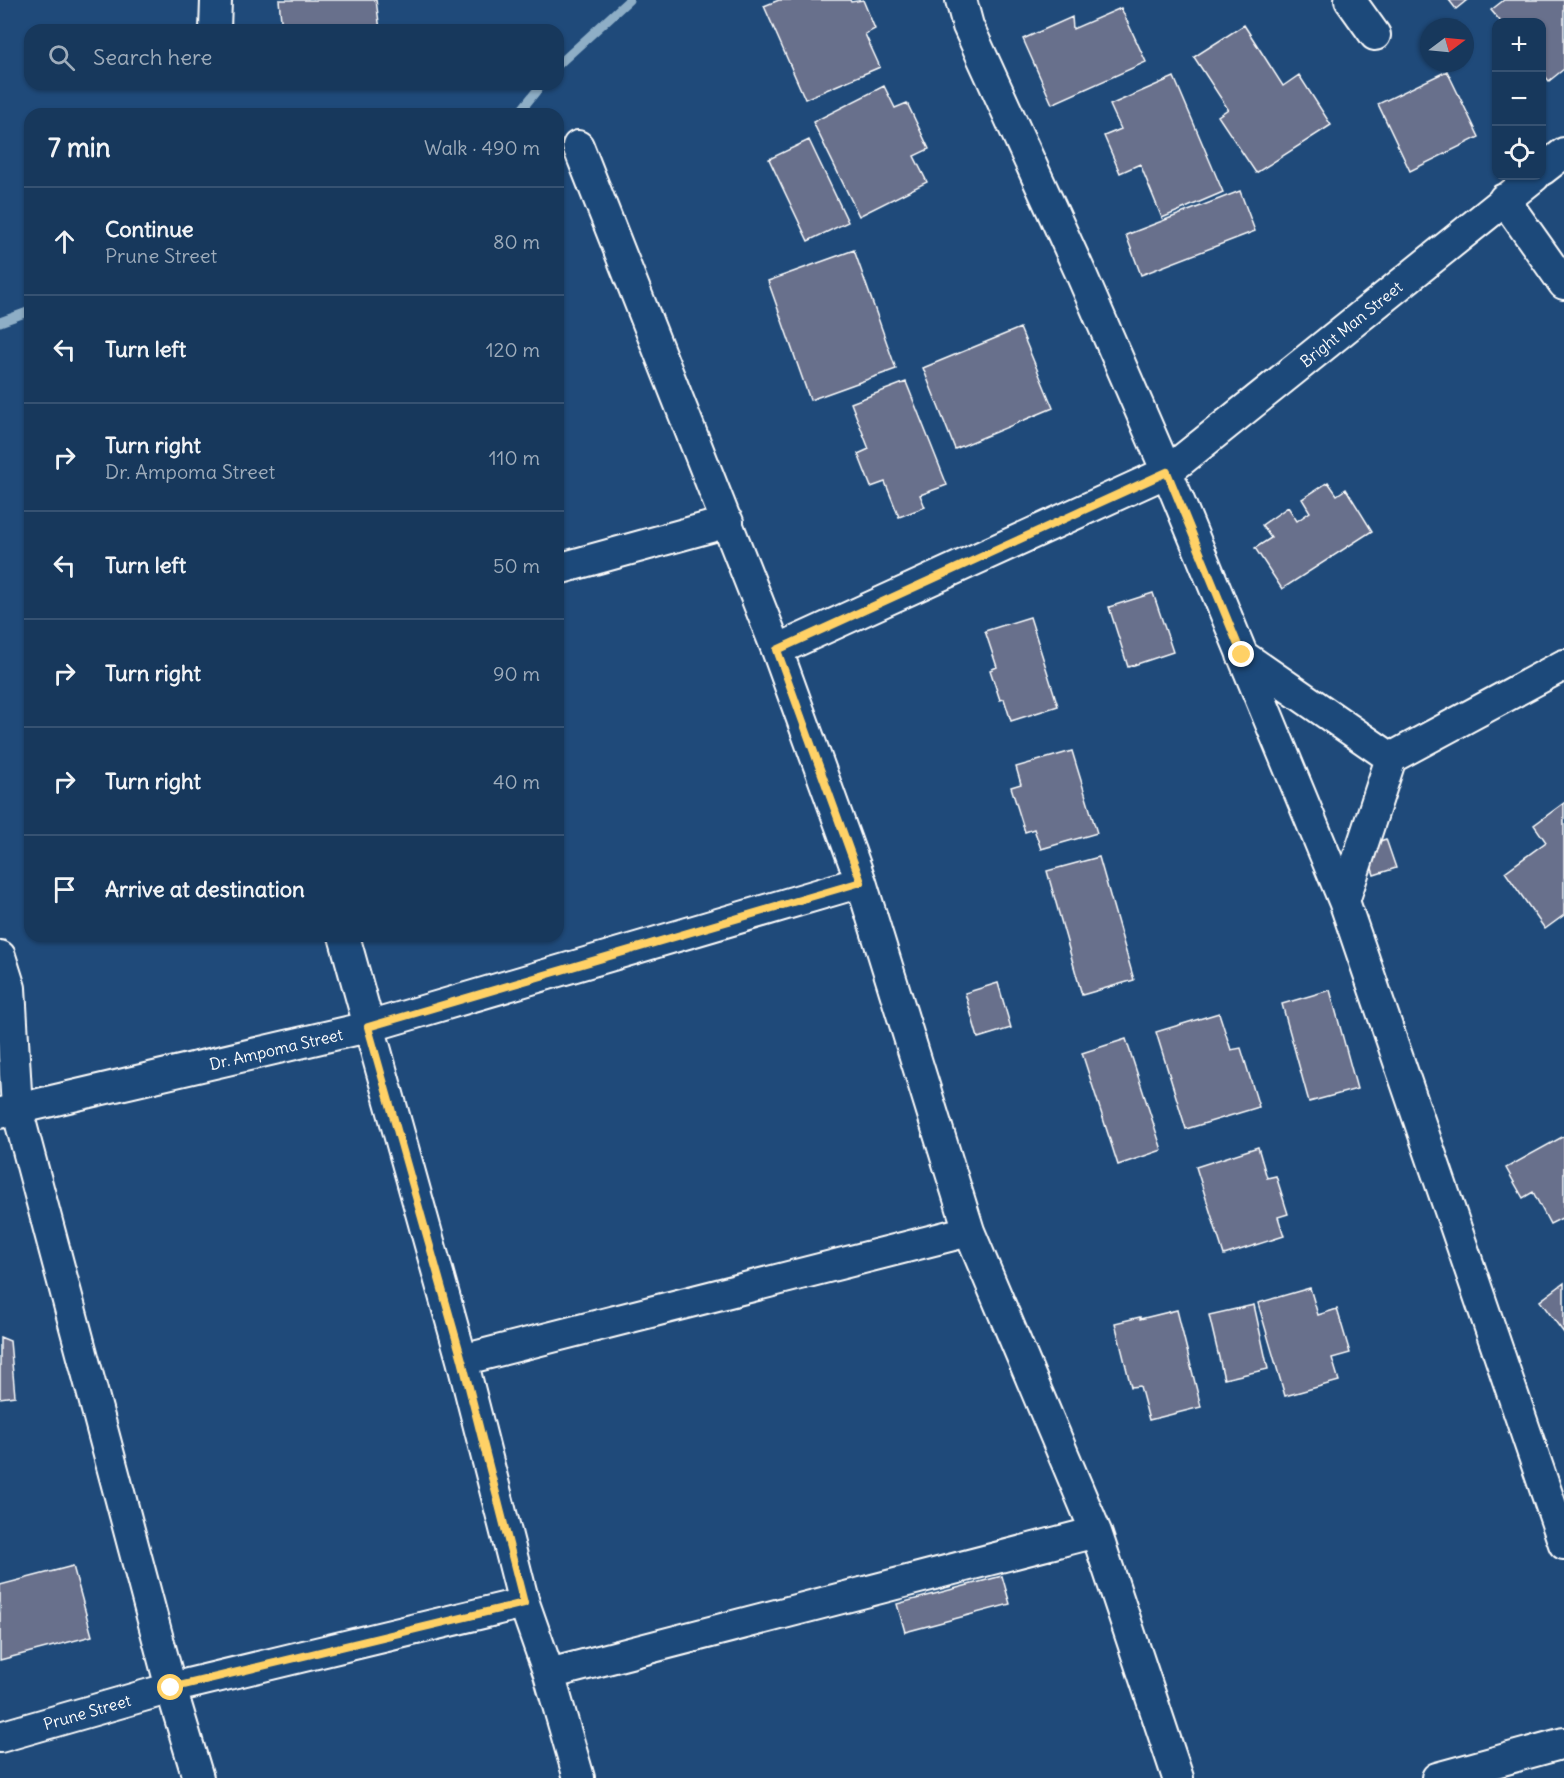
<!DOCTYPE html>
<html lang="en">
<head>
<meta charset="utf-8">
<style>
	:root { --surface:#17385c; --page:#244365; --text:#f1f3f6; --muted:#9eacbb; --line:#365272 }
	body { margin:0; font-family:Delius,sans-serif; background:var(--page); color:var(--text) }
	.controls { position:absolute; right:18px; top:18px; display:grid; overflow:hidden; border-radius:12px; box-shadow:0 2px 4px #0004 }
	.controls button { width:54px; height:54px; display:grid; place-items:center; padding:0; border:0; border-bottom:2px solid var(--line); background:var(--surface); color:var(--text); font:30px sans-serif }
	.compass { position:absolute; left:1420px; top:18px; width:54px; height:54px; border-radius:50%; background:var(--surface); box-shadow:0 2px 4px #0004; rotate:74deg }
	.stop { position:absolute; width:18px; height:18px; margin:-14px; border:4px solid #ffd166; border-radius:50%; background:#fff }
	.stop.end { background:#ffd166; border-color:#fff; box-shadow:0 2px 6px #0008 }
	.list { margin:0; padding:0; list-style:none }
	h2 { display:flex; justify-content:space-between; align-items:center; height:78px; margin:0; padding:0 24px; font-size:26px }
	h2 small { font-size:20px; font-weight:400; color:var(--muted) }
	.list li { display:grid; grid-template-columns:39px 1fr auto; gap:18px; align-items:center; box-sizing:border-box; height:108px; padding:0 24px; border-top:2px solid var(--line) }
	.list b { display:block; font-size:22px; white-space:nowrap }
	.list p { margin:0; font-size:20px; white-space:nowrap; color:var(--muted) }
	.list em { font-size:20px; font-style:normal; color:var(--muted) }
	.icon { flex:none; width:33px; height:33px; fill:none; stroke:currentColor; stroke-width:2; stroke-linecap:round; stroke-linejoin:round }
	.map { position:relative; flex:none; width:1564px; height:1778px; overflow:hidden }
	.search { position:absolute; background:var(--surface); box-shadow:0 2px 4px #0004; left:24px; top:24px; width:540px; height:66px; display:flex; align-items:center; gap:15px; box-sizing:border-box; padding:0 21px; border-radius:18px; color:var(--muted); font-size:22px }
	.panel { position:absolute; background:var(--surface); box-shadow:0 2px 4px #0004; left:24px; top:108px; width:540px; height:834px; border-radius:18px }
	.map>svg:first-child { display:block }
</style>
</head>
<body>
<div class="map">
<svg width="1564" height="1778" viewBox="0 0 1564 1778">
	<rect width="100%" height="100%" fill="#1f4a7a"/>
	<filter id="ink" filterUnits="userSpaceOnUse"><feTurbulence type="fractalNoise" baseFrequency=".0167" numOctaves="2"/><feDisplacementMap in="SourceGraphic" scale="12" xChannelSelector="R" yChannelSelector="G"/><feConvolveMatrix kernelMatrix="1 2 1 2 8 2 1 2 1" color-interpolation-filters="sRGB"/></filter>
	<g filter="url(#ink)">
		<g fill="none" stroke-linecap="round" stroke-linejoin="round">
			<path stroke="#8eaec6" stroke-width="9" d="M558 65 629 0
				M518 114 542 84
				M0 322 30 311"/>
		</g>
		<path fill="#676f8c" stroke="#fff" stroke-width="1.5" d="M279 0H376L380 30H282Z
			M779 0H850L851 2 863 0 875 29 865 34 880 67 805 99 764 6Z
			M1449 0H1467L1456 9Z
			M1504 0H1564V69L1549 81 1542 72V22H1501L1491 10Z
			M1121 8 1146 62 1052 104 1023 39 1072 17 1073 29Z
			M1244 25 1283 86 1299 75 1331 125 1256 173 1218 116 1228 109 1194 57Z
			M1447 71 1479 137 1410 171 1378 104Z
			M1174 77 1223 192 1162 218 1140 164 1120 173 1104 136 1121 129 1110 105Z
			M884 86 895 108 907 103 929 149 914 156 927 182 859 216 813 122Z
			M809 140 848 222 808 241 769 159Z
			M1240 191 1255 231 1141 275 1126 235Z
			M854 250 896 369 810 400 768 281Z
			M1020 328 1053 408 955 449 923 368Z
			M906 382 947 485 920 495 925 507 899 517 885 482 871 487 858 454 869 449 851 403Z
			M1328 482 1337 495 1346 489 1372 531 1282 589 1255 548 1271 538 1262 525 1288 507 1297 521 1310 512 1302 499Z
			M1153 593 1173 652 1128 667 1109 607Z
			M1030 617 1058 706 1011 721 1004 699 1000 700 990 670 997 667 985 631Z
			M1072 751 1097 833 1041 849 1034 829 1025 832 1011 787 1021 784 1016 767Z
			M1564 803V915L1545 929 1505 872 1546 842 1534 825Z
			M1386 839 1396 868 1374 875 1365 846Z
			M1099 857 1134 980 1082 995 1047 871Z
			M998 983 1011 1028 978 1038 965 993Z
			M1330 990 1357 1089 1309 1102 1282 1004Z
			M1219 1013 1231 1050 1241 1048 1259 1107 1186 1129 1156 1032Z
			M1126 1039 1162 1150 1118 1165 1082 1053Z
			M1564 1136V1217L1550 1224 1533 1192 1523 1198 1506 1168Z
			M1258 1147 1267 1178 1276 1176 1288 1214 1278 1217 1284 1236 1224 1255 1196 1167Z
			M1564 1283V1333L1540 1301Z
			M1310 1288 1318 1315 1337 1309 1350 1353 1332 1358 1339 1381 1285 1396 1258 1303Z
			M1254 1305 1268 1369 1224 1379 1209 1315Z
			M1177 1310 1201 1407 1149 1420 1140 1386 1131 1387 1115 1323 1140 1317V1319Z
			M0 1337 10 1341 15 1396 0 1398Z
			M73 1566 92 1636 0 1660V1585Z
			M1002 1576 1010 1604 905 1632 897 1604Z"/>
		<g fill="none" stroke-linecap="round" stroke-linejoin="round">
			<defs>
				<path id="street" d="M961 0 968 26 1082 276 1167 472 1344 901 1564 1544
					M1350 0 1375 35
					M215 30 216 0
					M578 146 777 650 861 882 969 1231 1096 1532 1178 1778
					M1542 170 1564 153
					M1504 199 1564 284
					M558 569 728 522
					M777 650 1167 472 1535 176
					M1242 655 1391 758
					M1344 901 1391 758 1564 665
					M344 936 462 1360 524 1603 549 1674 579 1778
					M0 956 10 988 17 1109 171 1688 198 1778
					M0 1113 368 1027 861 882
					M462 1360 969 1231
					M549 1674 1096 1532
					M0 1737 171 1688 524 1603
					M1437 1778 1564 1743"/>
			</defs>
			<use href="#street" stroke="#fff" stroke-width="34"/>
			<use href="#street" stroke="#1f4a7a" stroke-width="30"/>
		</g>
	</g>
	<g fill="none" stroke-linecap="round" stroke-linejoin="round" filter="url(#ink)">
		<path stroke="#ffd166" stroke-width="8" d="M171 1688 524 1603 462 1360 368 1027 861 882 777 650 1167 472 1242 655"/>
	</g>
	<g text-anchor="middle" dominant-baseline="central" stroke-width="4.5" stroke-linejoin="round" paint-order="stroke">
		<g font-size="16" fill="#fff" stroke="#1f4a7a">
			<text transform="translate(1351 324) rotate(-39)">Bright Man Street</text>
			<text transform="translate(276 1049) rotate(-13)">Dr. Ampoma Street</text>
			<text transform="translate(87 1712) rotate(-16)">Prune Street</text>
		</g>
	</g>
</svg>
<div class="controls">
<button>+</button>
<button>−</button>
<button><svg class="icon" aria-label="locate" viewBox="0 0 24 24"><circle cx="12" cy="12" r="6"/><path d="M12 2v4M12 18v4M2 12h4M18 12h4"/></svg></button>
</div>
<svg class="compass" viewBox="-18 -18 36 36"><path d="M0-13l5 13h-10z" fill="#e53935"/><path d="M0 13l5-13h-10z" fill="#9eacbb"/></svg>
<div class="stop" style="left:171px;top:1688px"></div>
<div class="stop end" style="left:1242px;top:655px"></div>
<div class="search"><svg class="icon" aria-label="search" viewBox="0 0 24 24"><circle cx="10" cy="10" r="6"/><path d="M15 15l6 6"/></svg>Search here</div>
<section class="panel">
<h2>7 min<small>Walk · 490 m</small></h2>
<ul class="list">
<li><svg class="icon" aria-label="ahead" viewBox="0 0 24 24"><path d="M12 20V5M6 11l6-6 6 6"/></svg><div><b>Continue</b><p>Prune Street</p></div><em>80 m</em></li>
<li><svg class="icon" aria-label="left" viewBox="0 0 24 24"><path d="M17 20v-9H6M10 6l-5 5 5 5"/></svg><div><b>Turn left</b></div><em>120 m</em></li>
<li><svg class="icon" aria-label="right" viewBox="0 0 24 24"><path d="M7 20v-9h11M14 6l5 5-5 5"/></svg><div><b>Turn right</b><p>Dr. Ampoma Street</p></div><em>110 m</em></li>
<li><svg class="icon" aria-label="left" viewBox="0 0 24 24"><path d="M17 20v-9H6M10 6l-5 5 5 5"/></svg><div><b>Turn left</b></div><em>50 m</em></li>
<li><svg class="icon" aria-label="right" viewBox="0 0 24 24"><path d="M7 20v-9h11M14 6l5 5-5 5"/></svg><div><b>Turn right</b></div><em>90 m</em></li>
<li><svg class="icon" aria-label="right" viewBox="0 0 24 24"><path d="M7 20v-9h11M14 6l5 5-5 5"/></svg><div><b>Turn right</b></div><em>40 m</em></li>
<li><svg class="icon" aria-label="arrive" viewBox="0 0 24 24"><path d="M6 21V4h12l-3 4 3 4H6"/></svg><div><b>Arrive at destination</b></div></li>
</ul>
</section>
</div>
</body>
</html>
